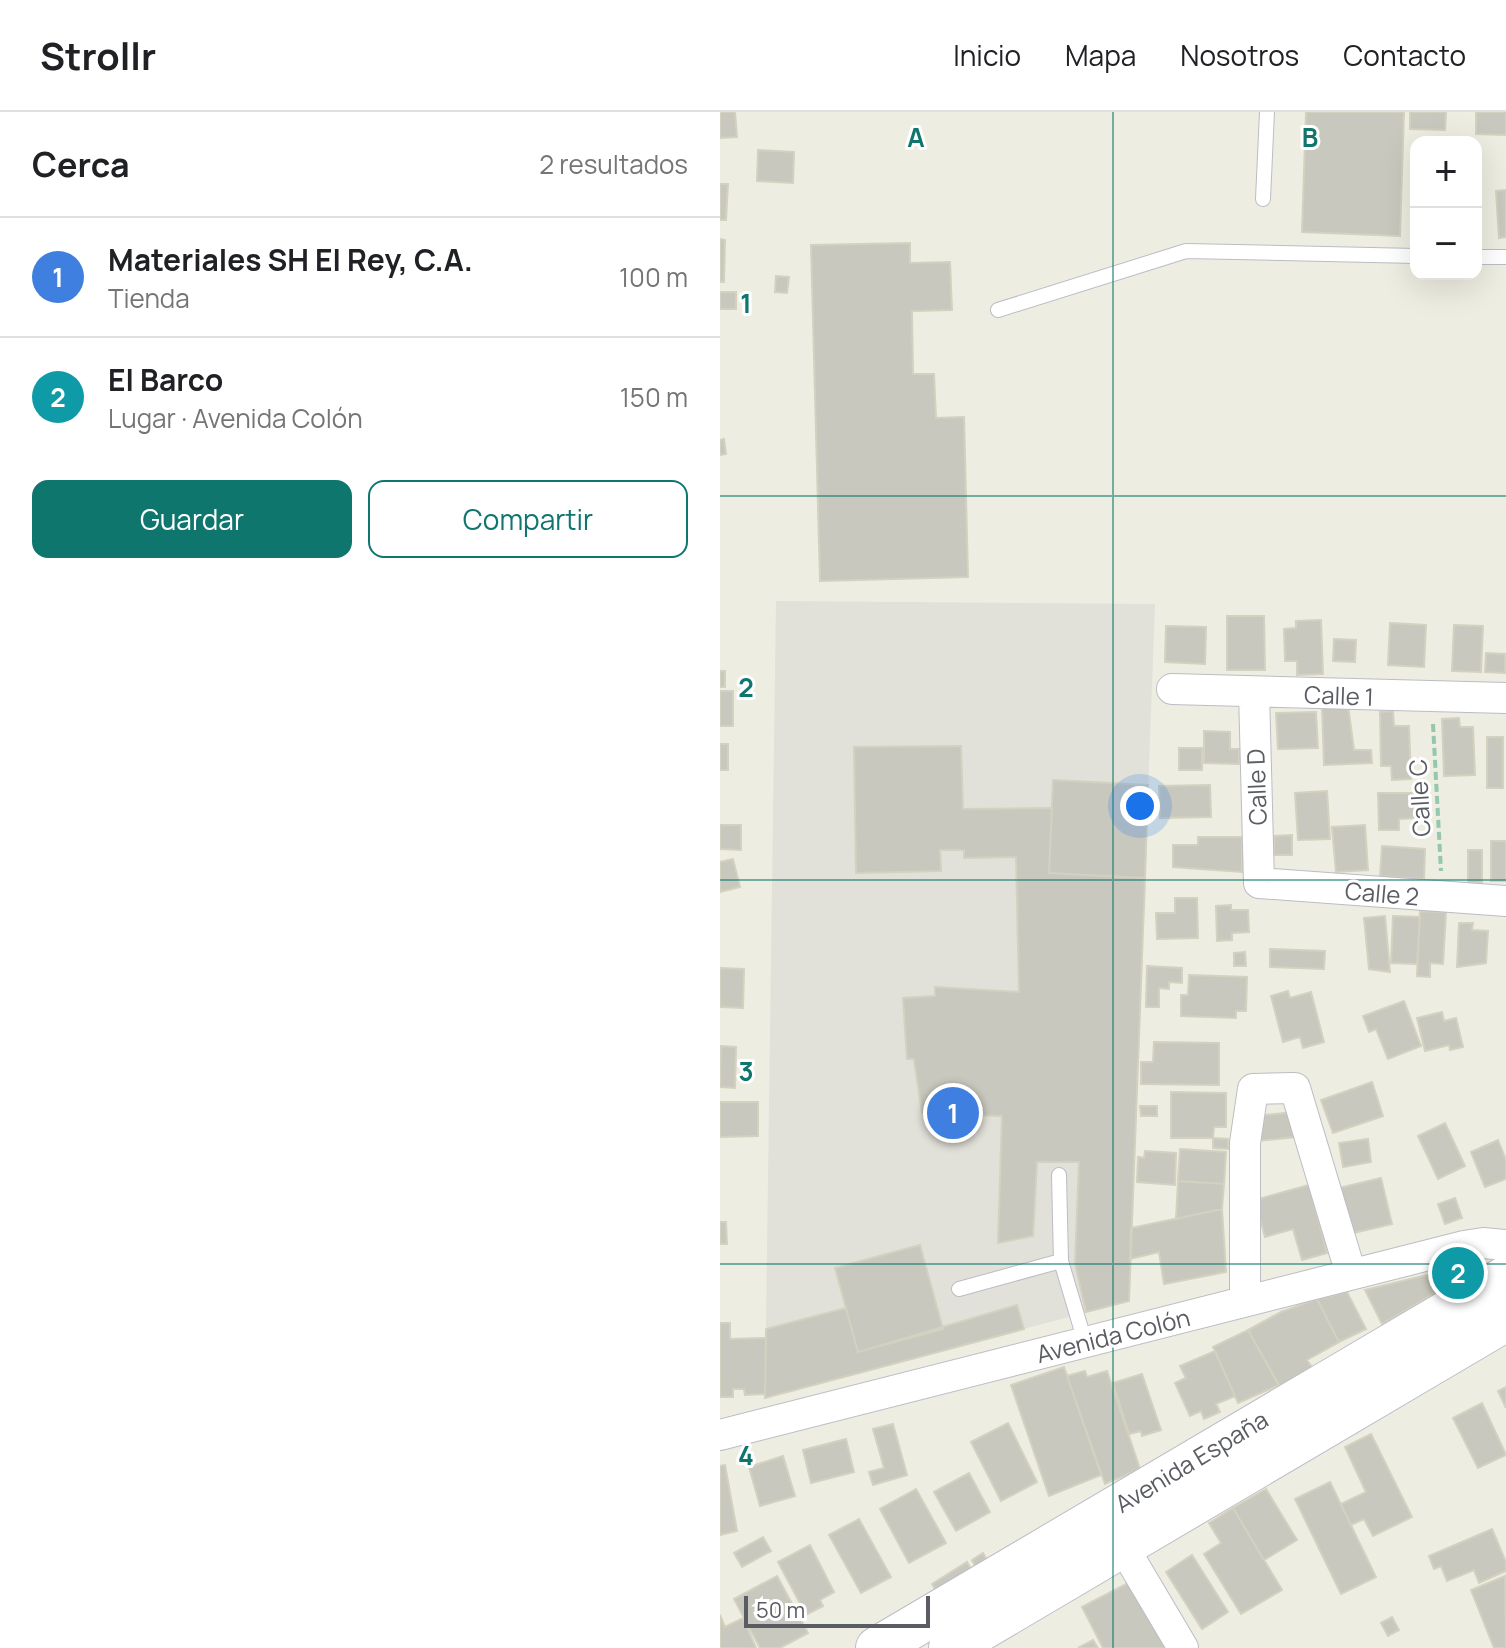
<!DOCTYPE html>
<html lang="es">
<head>
<meta charset="utf-8">
<style>
	:root { --surface:#fff; --page:#f2f2f2; --text:#202124; --muted:#757577; --line:#e0e0e0; --accent:#0f766e }
	body { margin:0; font-family:Manrope,sans-serif; background:var(--page); color:var(--text) }
	.controls { position:absolute; right:24px; top:24px; display:grid; overflow:hidden; border-radius:16px; box-shadow:0 8px 32px #0002 }
	.controls button { width:72px; height:72px; display:grid; place-items:center; padding:0; border:0; border-bottom:2px solid var(--line); background:var(--surface); color:var(--text); font:40px sans-serif }
	.scale { position:absolute; left:24px; bottom:20px; width:186px; box-sizing:border-box; padding-left:8px; border:4px solid #5a5c63; border-top:0; font-size:22px; line-height:28px; white-space:nowrap; color:#5a5c63; -webkit-text-stroke:6px #fff; paint-order:stroke }
	.you { position:absolute; left:420px; top:694px; width:28px; height:28px; margin:-20px; border:6px solid #fff; border-radius:50%; background:#1a73e8; box-shadow:0 0 0 12px #1a73e833 }
	.badge { display:grid; place-items:center; width:52px; height:52px; border-radius:50%; background:var(--accent); color:#fff; font-size:26px; font-weight:700 }
	.pin { position:absolute; translate:-50% -50%; border:4px solid #fff; box-shadow:0 2px 8px #0006 }
	.list { margin:0; padding:0; list-style:none }
	h2 { display:flex; justify-content:space-between; align-items:center; height:104px; margin:0; padding:0 32px; font-size:34px }
	h2 small { font-size:26px; font-weight:400; color:var(--muted) }
	.list li { display:grid; grid-template-columns:52px 1fr auto; gap:24px; align-items:center; box-sizing:border-box; height:120px; padding:0 32px; border-top:2px solid var(--line) }
	.list b { display:block; font-size:30px; white-space:nowrap }
	.list p { margin:0; font-size:26px; white-space:nowrap; color:var(--muted) }
	.list em { font-size:26px; font-style:normal; color:var(--muted) }
	.actions { display:flex; gap:16px; padding:24px 32px }
	.actions a { flex:1; padding:18px 0; border:2px solid var(--accent); border-radius:16px; text-align:center; font-size:28px; color:var(--accent) }
	.actions .main { background:var(--accent); color:#fff }
	.map { position:relative; flex:none; width:786px; height:1536px; overflow:hidden }
	header { display:flex; align-items:center; gap:48px; box-sizing:border-box; height:112px; padding:0 40px; background:var(--surface); border-bottom:2px solid var(--line) }
	header strong { font-size:38px }
	nav { display:flex; gap:44px; margin-inline-start:auto; font-size:28px }
	main { display:flex }
	aside { flex:1; background:var(--surface) }
	.map>svg:first-child { display:block }
</style>
</head>
<body>
<header>
<strong>Strollr</strong>
<nav><a>Inicio</a><a>Mapa</a><a>Nosotros</a><a>Contacto</a></nav>
</header>
<main>
<aside>
<h2>Cerca<small>2 resultados</small></h2>
<ul class="list">
<li><span class="badge" style="background:#3f7fe0">1</span><div><b>Materiales SH El Rey, C.A.</b><p>Tienda</p></div><em>100 m</em></li>
<li><span class="badge" style="background:#0f9aa8">2</span><div><b>El Barco</b><p>Lugar · Avenida Colón</p></div><em>150 m</em></li>
</ul>
<div class="actions"><a class="main">Guardar</a><a>Compartir</a></div>
</aside>
<div class="map">
<svg width="786" height="1536" viewBox="0 0 786 1536">
	<rect width="100%" height="100%" fill="#eeede1"/>
	<path fill="#e1e0d9" d="M56 489 435 492 409 1189 45 1286Z"/>
	<path fill="#c9c8be" stroke="#d3d1bf" stroke-width="2" d="M0 0H15L17 25 0 26Z
		M586 0H684L680 124 582 120Z
		M690 0H726L725 18 690 17Z
		M756 0H786V23L756 22Z
		M38 38 74 40 73 71 37 69Z
		M0 72H8L6 108H0Z
		M786 78V125L779 126 776 79Z
		M0 127 5 128 4 170H0Z
		M190 131V151L230 150 232 198 192 199 193 262H214L216 306 244 305 248 465 100 469 91 133Z
		M56 164 69 165 67 181 55 180Z
		M0 180H16V197H0Z
		M4 327 6 342 0 343V328Z
		M507 504H544L545 558H507Z
		M601 508 603 562 577 563V549H565L564 517 576 516V509Z
		M670 511 706 513 704 555 668 553Z
		M734 513 763 514 761 560 732 559Z
		M446 514 486 515 485 552 445 550Z
		M614 527 636 528 635 550 613 549Z
		M766 541 785 542V561L765 560Z
		M0 559H5V575H0Z
		M0 579H13V614H0Z
		M628 593 634 638H651L652 651 604 653 602 594Z
		M673 599 674 614H689L691 667 672 668 671 654H661L660 600Z
		M596 600 598 636 558 637 556 601Z
		M739 606 740 615H753L755 663 724 664 722 607Z
		M484 619 510 620V637H519V652L484 651Z
		M767 625H783V676H767Z
		M0 632H8V658H0Z
		M241 634 243 697 332 696 329 761 425 766 409 1189 366 1200 355 1152 359 1050H317L313 1124 278 1131 282 1004 202 1001 194 947H187L183 886 215 884V875L299 880 296 745 244 746V738H220L221 759 136 761 134 635Z
		M459 636H482V658H459Z
		M333 668 428 673 425 766 329 761Z
		M490 673 491 705 440 706 439 674Z
		M607 679 610 727 578 728 575 681Z
		M658 681H704V694H696V706L679 707V718H659Z
		M0 713H21V738L0 737Z
		M645 713 648 758 616 760 612 715Z
		M572 723V743H554V724Z
		M478 725H522V760L453 755V733H478Z
		M771 729H786V769H771Z
		M662 734 705 737 704 767 660 764Z
		M748 738H762V771H748Z
		M13 747 20 775 0 780V750Z
		M455 786H477L478 826 437 827 436 801H455Z
		M511 793V798H528L529 820 512 821V828L497 829 496 794Z
		M700 799 726 800 723 852 710 851V865L697 864Z
		M665 804 670 860 649 857 644 806Z
		M673 804 700 805 697 852 671 851Z
		M739 811H753L752 818 768 819 766 851 737 855Z
		M550 837 605 839 604 857 550 855Z
		M525 840 526 854H514V841Z
		M427 854 462 856V871L449 870V877L439 876V895H426Z
		M0 856 24 857 23 896 0 895Z
		M469 863 527 865 526 899H516V906L461 904V883H468Z
		M568 879 570 886 591 880 604 930 583 936 580 925 563 930 551 884Z
		M684 889 701 934 668 947 656 917 649 920 643 904Z
		M722 900 724 909 736 906 743 935 730 938 729 933 705 939 697 906Z
		M434 930 499 931V973L421 972V950H433Z
		M1 934 16 935 15 976 0 975Z
		M652 970 663 1004 613 1021 601 988Z
		M451 980 506 981V1015H494L493 1026H451Z
		M0 990H38V1024L0 1025Z
		M420 994H437V1004H421Z
		M574 1000 576 1025 537 1029 535 1004Z
		M725 1011 745 1054 718 1067 698 1024Z
		M493 1026 508 1027V1037L493 1036Z
		M648 1027 651 1050 623 1055 619 1031Z
		M778 1028 786 1048V1067L765 1075 751 1040Z
		M460 1037 506 1040 504 1072 458 1069Z
		M425 1039 456 1041 455 1073 417 1070 418 1045 424 1046Z
		M661 1066 672 1112 629 1122 619 1076Z
		M458 1069 504 1072 502 1097 456 1107Z
		M589 1073 607 1141 582 1148 573 1117 545 1125 535 1088Z
		M735 1086 742 1106 725 1112 718 1092Z
		M502 1097 506 1160 444 1172 439 1140 410 1147 411 1116Z
		M0 1110H6L7 1132H0Z
		M200 1133 223 1217 138 1240 115 1156Z
		M736 1156 742 1160 740 1166 662 1212 645 1178Z
		M627 1180 646 1217 619 1230 597 1187Z
		M597 1187 619 1230 587 1248 593 1257 560 1276 528 1218 561 1200Z
		M297 1193 304 1217 45 1286 46 1217 126 1196 138 1240Z
		M0 1211H10V1227L46 1226 45 1282 25 1283 24 1277H13V1285H0Z
		M528 1218 559 1273 518 1291 493 1235Z
		M495 1239 515 1284 496 1292 500 1300 484 1307 481 1299 470 1304 455 1271 466 1266 460 1254Z
		M344 1255 381 1363 329 1384 291 1273Z
		M365 1259 367 1265 387 1259 420 1357 385 1372 347 1264Z
		M422 1262 441 1318 422 1324 421 1319 409 1322 393 1271Z
		M786 1275V1296L778 1279Z
		M762 1291 786 1343 758 1356 733 1306Z
		M288 1311 317 1370 281 1389 251 1330Z
		M173 1312 187 1363 153 1373 149 1360 164 1356 153 1317Z
		M651 1322 692 1405 653 1424 644 1407 631 1413 621 1392 646 1380 625 1335Z
		M126 1327 134 1360 91 1371 83 1338Z
		M63 1344 75 1384 40 1394 29 1355Z
		M5 1353 17 1419 0 1423V1354Z
		M249 1361 270 1400 236 1419 214 1380Z
		M610 1370 656 1465 621 1482 575 1387Z
		M196 1377 226 1431 189 1451 160 1397Z
		M546 1377 577 1428 544 1448 513 1396Z
		M513 1396 562 1478 521 1502 484 1442 501 1431 489 1411Z
		M139 1407 171 1465 141 1481 109 1423Z
		M772 1417 786 1450V1459L759 1471 754 1458 727 1469 721 1454 714 1457 709 1444Z
		M43 1425 51 1439 22 1455 14 1441Z
		M90 1433 114 1480 100 1488 103 1494 86 1503 58 1450Z
		M263 1441 269 1452 258 1459 252 1448Z
		M472 1443 508 1500 482 1517 446 1460Z
		M247 1450 253 1461 218 1482 212 1472Z
		M57 1464 88 1521 60 1536H40L14 1487Z
		M785 1464 786 1536H774L751 1478Z
		M406 1472 414 1473 447 1536H383L362 1495Z
		M0 1503 5 1515 23 1506 36 1536H0Z
		M672 1505 679 1518 668 1524 661 1511Z
		M373 1528 378 1536H358Z"/>
	<g fill="none" stroke-linecap="round" stroke-linejoin="round">
		<defs>
			<path id="lane" d="M543 87 547 0
				M756 145H786
				M278 198 466 139 696 144
				M339 1063 341 1149 365 1230
				M239 1177 341 1149"/>
			<path id="street" d="M452 577 786 586
				M534 580 539 771 786 789
				M525 1189V1031L533 977 575 976 631 1162
				M0 1323 744 1134 763 1131 786 1133
				M402 1433 463 1536"/>
			<path id="secondary" d="M157 1536 786 1165
				M230 1536 786 1208"/>
		</defs>
		<use href="#lane" stroke="#bcbdc4" stroke-width="16"/>
		<use href="#street" stroke="#bcbdc4" stroke-width="32"/>
		<use href="#secondary" stroke="#bcbec6" stroke-width="44"/>
		<path stroke="#94c8ae" stroke-width="4" stroke-dasharray="8 4" stroke-linecap="butt" d="M713 612 721 759"/>
		<use href="#lane" stroke="#fff" stroke-width="14"/>
		<use href="#street" stroke="#fff" stroke-width="30"/>
		<use href="#secondary" stroke="#fff" stroke-width="42"/>
	</g>
	<path fill="none" stroke="#0f766e" stroke-width="2" stroke-opacity="0.55" d="M393 0V1536M0 384H786M0 768H786M0 1152H786"/>
	<g text-anchor="middle" dominant-baseline="central" stroke-width="6" stroke-linejoin="round" paint-order="stroke">
		<g font-size="24" fill="#5a5c63" stroke="#fff">
			<text transform="translate(619 583) rotate(2)">Calle 1</text>
			<text transform="translate(536 675) rotate(-92)">Calle D</text>
			<text transform="translate(699 686) rotate(-93)">Calle C</text>
			<text transform="translate(662 781) rotate(5)">Calle 2</text>
			<text transform="translate(393 1223) rotate(-14)">Avenida Colón</text>
			<text transform="translate(471 1349) rotate(-31)">Avenida España</text>
		</g>
	</g>
	<g font-size="26" text-anchor="middle" font-weight="bold" fill="#0f766e" stroke="#fff" stroke-width="6" stroke-linejoin="round" paint-order="stroke">
		<text x="196" y="35">A</text>
		<text x="590" y="35">B</text>
		<text x="26" y="201">1</text>
		<text x="26" y="585">2</text>
		<text x="26" y="969">3</text>
		<text x="26" y="1353">4</text>
	</g>
</svg>
<div class="controls">
<button>+</button>
<button>−</button>
</div>
<div class="scale">50 m</div>
<div class="you"></div>
<div class="pin badge" style="left:233px;top:1001px;background:#3f7fe0">1</div>
<div class="pin badge" style="left:738px;top:1161px;background:#0f9aa8">2</div>
</div>
</main>
</body>
</html>
